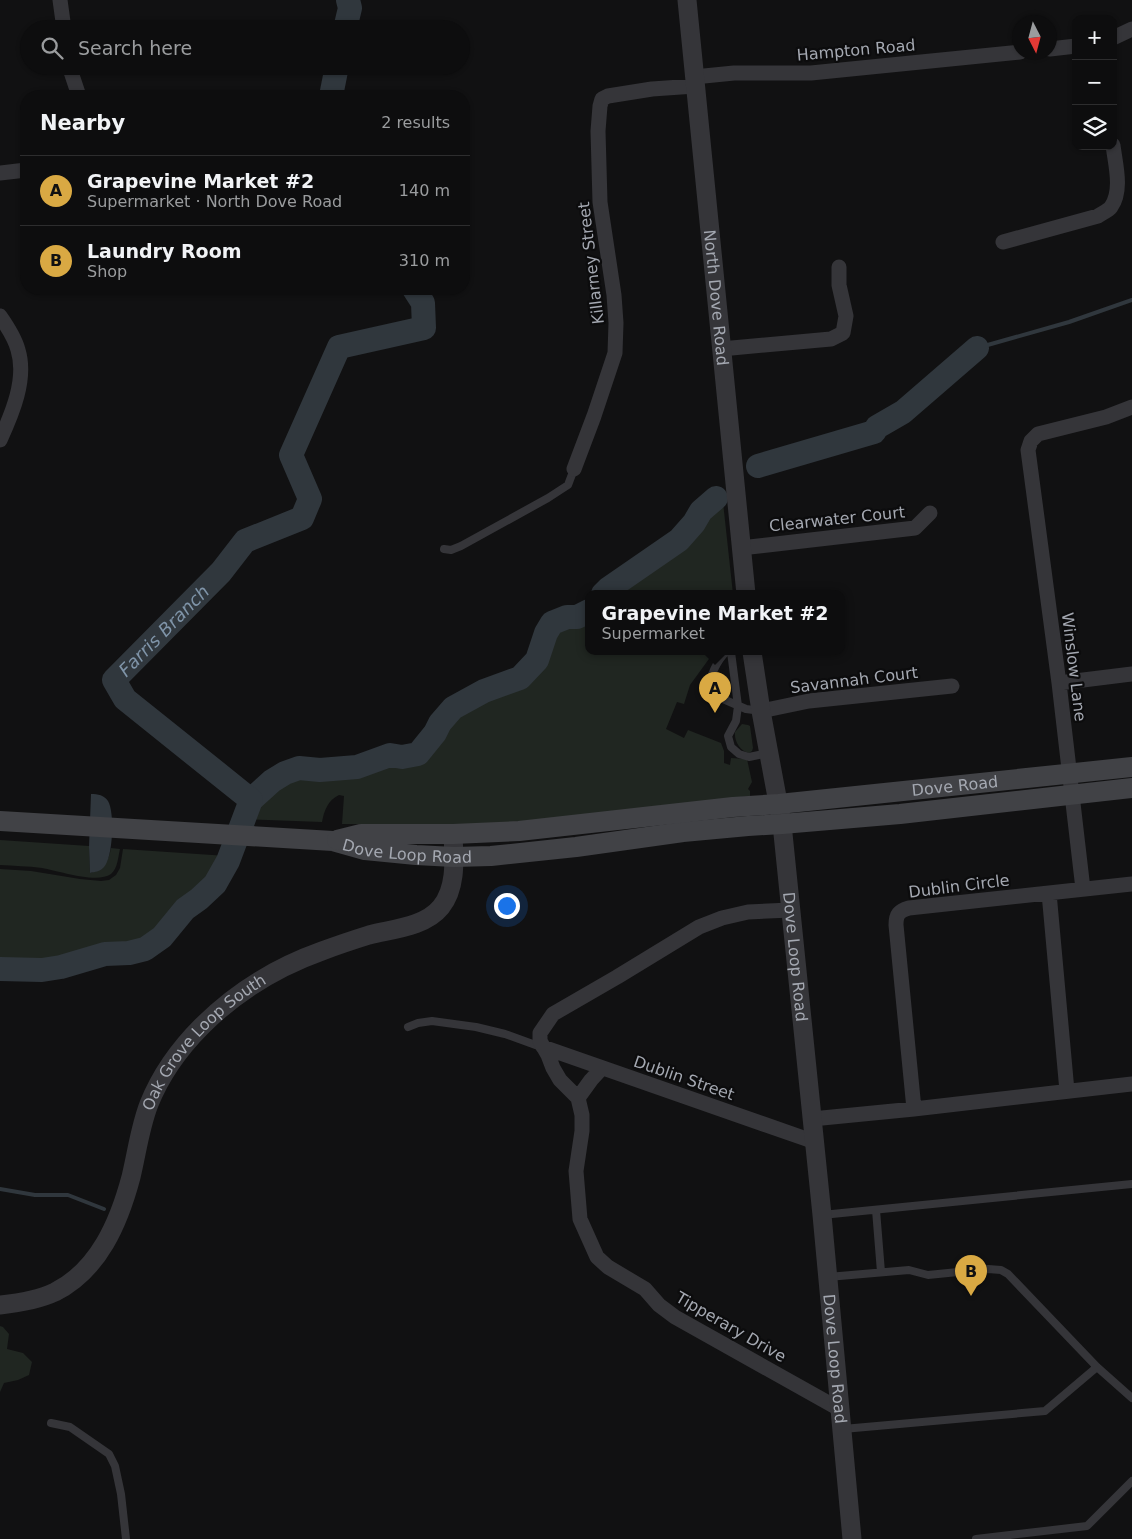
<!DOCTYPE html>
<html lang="en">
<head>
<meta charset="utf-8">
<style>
	:root { --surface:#0d0d0e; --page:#1b1b1c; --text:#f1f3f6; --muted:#9a9c9e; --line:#2d2d2e; --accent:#d9a943 }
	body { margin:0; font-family:"DejaVu Sans",sans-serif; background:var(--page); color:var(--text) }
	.controls { position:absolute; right:15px; top:15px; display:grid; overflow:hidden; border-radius:10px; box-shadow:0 1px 4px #0004 }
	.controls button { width:45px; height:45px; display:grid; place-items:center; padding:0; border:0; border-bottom:1px solid var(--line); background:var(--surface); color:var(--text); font:25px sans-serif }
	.compass { position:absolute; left:1012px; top:15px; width:45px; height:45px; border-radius:50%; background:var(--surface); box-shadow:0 1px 4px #0004; rotate:174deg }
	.you { position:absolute; left:506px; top:905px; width:18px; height:18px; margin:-12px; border:4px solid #fff; border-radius:50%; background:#1a73e8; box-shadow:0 0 0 8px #1a73e833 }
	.badge { display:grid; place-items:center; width:32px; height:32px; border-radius:50%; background:var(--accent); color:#111; font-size:16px; font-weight:700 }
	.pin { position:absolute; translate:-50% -41px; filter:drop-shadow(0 1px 2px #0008) }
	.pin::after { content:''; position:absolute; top:26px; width:18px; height:15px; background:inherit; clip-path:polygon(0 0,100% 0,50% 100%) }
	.popup { position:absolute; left:585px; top:590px; width:260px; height:65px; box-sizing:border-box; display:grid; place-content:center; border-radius:10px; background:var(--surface); filter:drop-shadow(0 1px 4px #0005); font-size:16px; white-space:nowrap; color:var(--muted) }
	.popup b { font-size:19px; color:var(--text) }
	.popup::after { content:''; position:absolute; left:50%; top:100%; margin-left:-10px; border:10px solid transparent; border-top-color:var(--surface) }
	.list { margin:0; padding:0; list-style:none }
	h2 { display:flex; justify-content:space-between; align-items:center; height:65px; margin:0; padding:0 20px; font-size:21px }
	h2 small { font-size:16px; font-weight:400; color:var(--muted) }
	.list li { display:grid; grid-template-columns:32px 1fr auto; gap:15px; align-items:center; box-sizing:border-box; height:70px; padding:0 20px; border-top:1px solid var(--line) }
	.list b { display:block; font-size:19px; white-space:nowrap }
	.list p { margin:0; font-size:16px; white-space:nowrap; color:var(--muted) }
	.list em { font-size:16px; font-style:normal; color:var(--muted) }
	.icon { flex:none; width:28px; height:28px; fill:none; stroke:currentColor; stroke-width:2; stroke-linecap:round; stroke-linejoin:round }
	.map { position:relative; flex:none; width:1132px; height:1539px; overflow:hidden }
	.search { position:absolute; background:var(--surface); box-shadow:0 1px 4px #0004; left:20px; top:20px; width:450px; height:55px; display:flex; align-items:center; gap:12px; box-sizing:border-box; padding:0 18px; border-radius:28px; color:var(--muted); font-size:19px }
	.panel { position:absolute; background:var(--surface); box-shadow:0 1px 4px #0004; left:20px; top:90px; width:450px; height:205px; border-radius:20px }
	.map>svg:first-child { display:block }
</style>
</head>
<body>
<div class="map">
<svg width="1132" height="1539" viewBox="0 0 1132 1539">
	<rect width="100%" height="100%" fill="#111112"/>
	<path fill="#202621" d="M722 493 733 594H603L608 589 679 540 694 523 701 511Z
		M589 611V652H714L690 685 684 704 677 702 666 729 684 738 688 730 721 743 724 751V763L730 765 731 758 747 759 752 782 748 789 750 791V796L489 825 342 824 344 796 339 795C328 800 324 811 322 822L244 819 251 800 272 781 285 773 299 768 320 770 357 767 390 755 402 757 418 754 435 733 440 723 453 708 484 691 520 678 537 660 546 633 552 623 567 617H577Z
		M742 724 748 725 750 726 753 748 752 751 749 753C740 751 734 741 735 732Z
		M0 840 89 846 90 873C103 871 109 860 111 848L120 849C118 857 118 868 111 874 97 884 59 871 42 868 28 866 14 866 0 865Z
		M123 849 227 856 220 863 202 893 179 906 164 927 151 939 141 944 127 946H107L55 962 19 960 0 961V869L31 871 80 879 101 881 109 880 116 875 120 868Z
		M0 1326 3 1327 9 1334 7 1349 23 1353 32 1362 29 1375 18 1380 4 1383 0 1392Z"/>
	<path fill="#30373d" d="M91 794C98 794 104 795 108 801 115 812 113 858 104 867 101 871 95 872 90 873L89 847Z"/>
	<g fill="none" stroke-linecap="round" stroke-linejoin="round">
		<path stroke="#30373d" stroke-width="4" d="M977 348 1069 322 1132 300
			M0 1189 35 1195H68L104 1209"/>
		<g stroke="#30373d" stroke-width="24">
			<path d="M345 29 350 8 348 0"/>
			<path d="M331 96 337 66"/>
			<path d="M758 466 874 432 877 427 903 412 977 348"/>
			<path d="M603 594 608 589 679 540 694 523 701 511 716 498"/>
			<path d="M251 800 272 781 285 773 299 768 320 770 357 767 390 755 402 757 418 754 435 733 440 723 453 708 484 691 520 678 537 660 546 633 552 623 567 617H577L589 611"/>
			<path id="s1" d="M0 969 42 970 61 967 105 954 129 953 145 949 162 937 185 909 199 899 215 884 228 861 251 800 125 699 114 680 221 572 245 541 302 518 310 499 291 455 339 347 424 328 423 303 414 289"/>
		</g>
		<path stroke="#353539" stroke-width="8" d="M444 549 451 550 461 546 548 498 568 485 574 469
			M726 652C715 663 710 677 707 692L746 709 761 711
			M731 652 738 706 736 721 728 736 731 747 739 754 749 757 768 753
			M408 1027 418 1023 432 1021 476 1027 505 1034 541 1047
			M876 1210 881 1272
			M822 1215 1132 1184
			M828 1277 909 1270 928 1275 988 1269 1001 1270 1008 1274 1097 1367 1132 1398
			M51 1423 70 1427 109 1454 115 1466 121 1494 126 1539
			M843 1429 1045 1411 1097 1367
			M976 1539 1087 1526 1132 1481"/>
		<path stroke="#353539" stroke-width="15" d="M60 0 64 29
			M1113 38 1132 29
			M1050 49 1076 46
			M69 66 79 96
			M694 77 734 73H811L1020 52
			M0 173 26 170
			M1003 242 1098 216C1102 213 1108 211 1111 207 1123 190 1115 163 1113 145
			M0 316C7 326 15 338 18 350 27 379 12 414 0 440
			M721 349 831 339 843 333 846 316 839 285V267
			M574 469 594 416 615 353 616 323 614 295 600 202 598 131 600 106 602 99 608 96 652 89 695 86
			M741 548 915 528 930 513
			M1059 683 1132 674
			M761 711 809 701 952 686
			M1083 889 1059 683 1028 450 1031 441 1038 434 1106 417 1132 407
			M1049 893 1067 1091
			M791 910 748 912 722 918 699 927 617 977 553 1014 540 1033V1041L548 1055 553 1068 560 1080 578 1098 582 1115V1131L576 1171 580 1219 597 1257 608 1267 645 1289 659 1305 675 1317 841 1410
			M543 1047 815 1142
			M578 1098 591 1080 602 1068
			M914 1109 896 925C896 914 899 911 909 908L1132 884
			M812 1119 914 1109 1132 1084"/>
		<g stroke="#353539" stroke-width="19">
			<path id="s2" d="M687 0 746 594"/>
			<path id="s3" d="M752 652 761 711 782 824 822 1215 852 1539"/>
			<path id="s4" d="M0 1305C19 1303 38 1300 55 1292 99 1270 119 1222 131 1177 137 1152 140 1127 149 1104 161 1074 180 1048 202 1026 236 992 277 967 322 951 338 945 353 940 369 935 392 929 425 927 441 907 457 887 454 858 453 834"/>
		</g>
		<g stroke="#414246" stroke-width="20">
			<path id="s5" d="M0 821 333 841 365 850 416 855 454 857 491 856 576 847 683 832 748 826 782 824 900 814 1132 788"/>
			<path id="s6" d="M337 840 361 834H453L519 831 733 807 779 804 1132 767"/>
		</g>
	</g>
	<g text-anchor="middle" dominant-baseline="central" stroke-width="4.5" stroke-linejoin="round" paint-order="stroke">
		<g font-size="16" fill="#a4a8b1" stroke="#0c0c0d">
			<text transform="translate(856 50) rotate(-5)">Hampton Road</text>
			<text transform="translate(591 263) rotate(-97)">Killarney Street</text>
			<text stroke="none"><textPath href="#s2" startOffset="299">North Dove Road</textPath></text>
			<text transform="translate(837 519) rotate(-6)">Clearwater Court</text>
			<text transform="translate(1074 667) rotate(83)">Winslow Lane</text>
			<text transform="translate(854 680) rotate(-7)">Savannah Court</text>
			<text stroke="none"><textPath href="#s6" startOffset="621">Dove Road</textPath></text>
			<text stroke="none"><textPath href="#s5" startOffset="409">Dove Loop Road</textPath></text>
			<text transform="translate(959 886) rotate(-7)">Dublin Circle</text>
			<text stroke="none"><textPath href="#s3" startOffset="308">Dove Loop Road</textPath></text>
			<text stroke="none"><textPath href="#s4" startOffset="358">Oak Grove Loop South</textPath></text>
			<text transform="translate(684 1078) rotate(19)">Dublin Street</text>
			<text transform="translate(731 1327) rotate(30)">Tipperary Drive</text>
			<text stroke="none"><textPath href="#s3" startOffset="712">Dove Loop Road</textPath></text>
		</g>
		<g font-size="18" font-style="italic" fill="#7f94a8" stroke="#0c0c0d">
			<text stroke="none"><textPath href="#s1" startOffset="589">Farris Branch</textPath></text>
		</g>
	</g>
</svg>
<div class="controls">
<button>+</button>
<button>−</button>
<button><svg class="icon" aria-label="layers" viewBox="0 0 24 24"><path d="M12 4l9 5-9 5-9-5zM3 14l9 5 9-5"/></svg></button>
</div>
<svg class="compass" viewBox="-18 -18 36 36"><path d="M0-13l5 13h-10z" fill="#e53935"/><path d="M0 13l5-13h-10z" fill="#9a9c9e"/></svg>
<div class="you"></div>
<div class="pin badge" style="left:715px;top:713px">A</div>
<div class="popup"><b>Grapevine Market #2</b>Supermarket</div>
<div class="pin badge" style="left:971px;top:1296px">B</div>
<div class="search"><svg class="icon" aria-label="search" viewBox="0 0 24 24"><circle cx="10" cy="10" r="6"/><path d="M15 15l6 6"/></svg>Search here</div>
<section class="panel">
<h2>Nearby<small>2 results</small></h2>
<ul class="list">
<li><span class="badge">A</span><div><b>Grapevine Market #2</b><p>Supermarket · North Dove Road</p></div><em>140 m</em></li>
<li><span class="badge">B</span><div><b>Laundry Room</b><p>Shop</p></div><em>310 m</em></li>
</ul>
</section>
</div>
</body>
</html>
